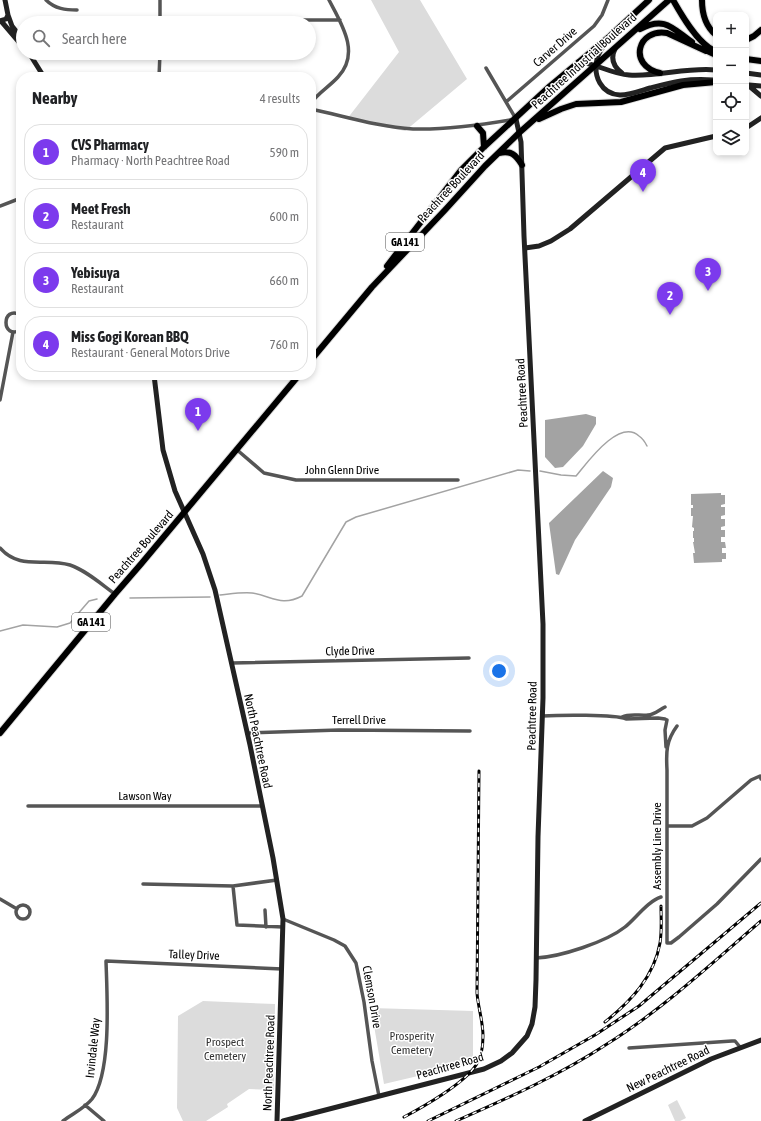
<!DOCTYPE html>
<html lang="en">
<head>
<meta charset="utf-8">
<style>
	:root { --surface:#fff; --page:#f6f6f6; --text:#202124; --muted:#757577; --line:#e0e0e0; --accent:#7c3aed }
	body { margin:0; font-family:"Asap Condensed",sans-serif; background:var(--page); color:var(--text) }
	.controls { position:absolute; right:12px; top:12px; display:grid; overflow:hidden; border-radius:8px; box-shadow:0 2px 6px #0003 }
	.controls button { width:36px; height:36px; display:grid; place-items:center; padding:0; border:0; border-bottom:1px solid var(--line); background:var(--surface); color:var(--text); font:20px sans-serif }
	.you { position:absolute; left:499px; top:671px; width:14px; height:14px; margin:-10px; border:3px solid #fff; border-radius:50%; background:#1a73e8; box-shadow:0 0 0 6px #1a73e833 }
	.badge { display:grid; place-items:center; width:26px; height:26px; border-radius:50%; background:var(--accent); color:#fff; font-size:13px; font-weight:700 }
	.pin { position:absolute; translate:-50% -33px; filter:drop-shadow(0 1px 2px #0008) }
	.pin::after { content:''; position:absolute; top:21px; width:14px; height:12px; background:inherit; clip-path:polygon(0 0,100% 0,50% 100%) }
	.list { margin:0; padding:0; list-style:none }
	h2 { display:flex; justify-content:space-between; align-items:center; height:52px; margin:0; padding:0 16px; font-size:17px }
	h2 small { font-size:13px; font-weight:400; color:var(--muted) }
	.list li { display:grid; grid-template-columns:26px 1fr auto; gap:12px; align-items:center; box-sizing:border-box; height:56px; margin:0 8px 8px; padding:0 8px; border:1px solid var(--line); border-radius:16px }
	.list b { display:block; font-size:15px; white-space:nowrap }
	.list p { margin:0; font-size:13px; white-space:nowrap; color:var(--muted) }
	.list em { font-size:13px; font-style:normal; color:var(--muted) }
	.icon { flex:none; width:22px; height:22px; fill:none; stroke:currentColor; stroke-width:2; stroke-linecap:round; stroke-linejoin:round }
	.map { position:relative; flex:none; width:761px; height:1121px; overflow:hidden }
	.search { position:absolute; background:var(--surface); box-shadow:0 2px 6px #0003; left:16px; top:16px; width:300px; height:44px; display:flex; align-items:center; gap:10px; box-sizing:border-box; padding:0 14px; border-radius:22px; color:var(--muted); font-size:15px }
	.panel { position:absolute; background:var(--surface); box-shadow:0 2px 6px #0003; left:16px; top:72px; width:300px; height:308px; border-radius:16px }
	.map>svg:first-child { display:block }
</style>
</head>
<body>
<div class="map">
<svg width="761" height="1121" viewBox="0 0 761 1121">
	<rect width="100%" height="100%" fill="#fff"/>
	<path fill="#dcdcdc" d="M371 0H420L467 79 405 131 347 119 399 52Z
		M203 1001 275 1004 274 1090 249 1089 227 1104 228 1107 206 1121H183L177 1108 178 1016Z
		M371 1008 473 1011V1063L384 1084Z
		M677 1100 686 1118 680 1121H675L668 1105Z"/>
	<path fill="#a3a3a3" d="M586 414 596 417V424L583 446 563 467 555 468 545 457V420Z
		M603 471 613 478 611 487 575 540 559 575 556 574 549 523Z
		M721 493V495H725V504L721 505V507H725V515L721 516V519H725V526L721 527V530H725V537H721V542H725L726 548H722V553H726V559H722V562L694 563 693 553H695L693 542H694V538H693V531H694V528L692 527 693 516H691V508H693V505H691V494Z"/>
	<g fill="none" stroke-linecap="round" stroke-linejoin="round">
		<path stroke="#a3a3a3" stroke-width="1.5" d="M540 471 561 475 576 476C587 463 619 418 639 436 642 438 645 442 647 446
			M220 595C230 594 242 592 252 593 272 596 281 607 302 596L346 522 356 517 518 470 530 471
			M130 598 210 597
			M0 631 23 625 57 627 70 623 89 601 97 599"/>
		<defs>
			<path id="highway" d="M673 0C682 16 697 42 713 50
				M702 0C702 14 705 26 716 35
				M640 29C665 16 672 28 692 42
				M746 40 754 36 761 30
				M703 49 716 55
				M746 59 761 61
				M660 73C627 65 638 28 667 33L706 51
				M539 119 561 109 576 104 621 102 683 85 716 82
				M477 126 483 133 484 147
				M499 153C511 150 516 155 522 165
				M387 266 461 170 484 147 550 86 610 36 649 0
				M311 360 372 287 445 210 485 166 520 132 669 0
				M0 733 115 594 141 564 299 375"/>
		</defs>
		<use href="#highway" stroke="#dbdbdb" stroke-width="8"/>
		<path stroke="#555" stroke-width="3.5" d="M46 0C55 9 66 10 77 10
			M160 0V23
			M160 20H340
			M159 77 160 53
			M506 102 594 26 602 15 608 0
			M311 103C318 93 330 86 338 77 361 53 341 23 329 0
			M311 109C344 116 379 127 413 129 448 130 482 125 516 119L486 68
			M0 206 21 198
			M21 315C1 304 1 341 21 330
			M0 400 13 332
			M236 449 264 473 296 480H458
			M0 548C20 571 45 557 70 565 87 571 101 584 115 594
			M232 663 469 658
			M542 716C558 715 615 714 626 719L658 718 665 719
			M622 717C630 713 640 716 648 715 654 715 659 710 665 707
			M677 726C666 741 666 752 667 770V943H671L679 937 717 904 761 859
			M247 733 339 730 470 731
			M666 747 665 730 667 720
			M28 806H262
			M667 826H692L707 818 751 780 760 776 761 779
			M143 884 233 886 277 880
			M233 886 237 925 283 927
			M0 899 17 909
			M16 912a7 7 0 1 1 14 0a7 7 0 1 1-14 0Z
			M265 910 266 927
			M283 919 334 940 345 946 356 963 364 1002 372 1061 379 1096
			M536 958C560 957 606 942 625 927 636 918 648 901 661 897
			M629 1048 732 1041H735L740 1047
			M85 1105 104 1121
			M63 1121C72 1114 85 1108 92 1099 112 1072 107 995 106 961L282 969"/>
		<path stroke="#222" stroke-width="5" d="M8 15 12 26 23 40
			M0 21 6 19 8 15 5 0
			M1 21 19 42 23 44
			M609 38C605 45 598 52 597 59 593 76 601 94 620 95 630 95 640 91 650 88 673 82 688 78 713 80
			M615 49C610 59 614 67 622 73
			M29 53 44 77
			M578 62C596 63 611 74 629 75 658 77 687 67 716 70
			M746 73 761 75
			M748 85 761 96
			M749 85 761 86
			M746 128 761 118
			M525 248 539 246 551 241 570 229 665 148 716 136
			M154 375 163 450 175 491 203 554 215 590 250 745 273 858 283 919 277 1121
			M283 1121 484 1069 501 1061 512 1053 527 1036 532 1024 535 1007 536 980 538 837 543 698V624L524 236 521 142 516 119
			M585 1121 711 1059 761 1040"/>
		<use href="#highway" stroke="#000" stroke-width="6"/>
		<defs>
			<path id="rail" d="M605 1022C631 1001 654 977 660 943 662 931 661 918 661 906
				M404 1117C423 1107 465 1083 476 1065 482 1057 483 1045 483 1036 483 1021 478 1007 477 993L479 771
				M428 1121 539 1067 595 1035 639 1006 761 903
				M456 1121C508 1098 560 1075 607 1044 663 1009 711 964 761 921"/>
		</defs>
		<use href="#rail" stroke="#000" stroke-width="3"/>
		<use href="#rail" stroke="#fff" stroke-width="1.5" stroke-dasharray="4.5" stroke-linecap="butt"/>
	</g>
	<g text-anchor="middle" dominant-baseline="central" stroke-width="3" stroke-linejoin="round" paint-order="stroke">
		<g fill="#fff" stroke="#4c4c4c" stroke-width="1">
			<rect x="386" y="233" width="38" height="18" rx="3"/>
			<rect x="72" y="613" width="38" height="18" rx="3"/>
		</g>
		<g font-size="11" font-weight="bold" fill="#000">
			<text x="405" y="242">GA 141</text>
			<text x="91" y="622">GA 141</text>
		</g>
		<g font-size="12" fill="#000" stroke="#fff">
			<text transform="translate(555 47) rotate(-41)">Carver Drive</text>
			<text transform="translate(584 61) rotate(-42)">Peachtree Industrial Boulevard</text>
			<text transform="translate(451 187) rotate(-47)">Peachtree Boulevard</text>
			<text transform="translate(522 393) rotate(-93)">Peachtree Road</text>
			<text x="342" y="470">John Glenn Drive</text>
			<text transform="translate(141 547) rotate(-49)">Peachtree Boulevard</text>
			<text transform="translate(350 651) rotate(-1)">Clyde Drive</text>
			<text transform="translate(532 716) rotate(-89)">Peachtree Road</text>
			<text x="359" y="720">Terrell Drive</text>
			<text transform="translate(258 741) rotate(78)">North Peachtree Road</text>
			<text x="145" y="796">Lawson Way</text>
			<text transform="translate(657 846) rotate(-90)">Assembly Line Drive</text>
			<text transform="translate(194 955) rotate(2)">Talley Drive</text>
			<text transform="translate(372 997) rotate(80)">Clemson Drive</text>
			<text transform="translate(93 1048) rotate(-84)">Irvindale Way</text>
			<text transform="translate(269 1063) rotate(-88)">North Peachtree Road</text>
			<text transform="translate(450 1066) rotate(-16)">Peachtree Road</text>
			<text transform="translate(668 1069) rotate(-26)">New Peachtree Road</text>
		</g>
		<g font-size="12" fill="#333" stroke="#fff">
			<text x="412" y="1036">Prosperity<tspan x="412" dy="14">Cemetery</tspan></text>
			<text x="225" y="1042">Prospect<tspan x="225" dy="14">Cemetery</tspan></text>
		</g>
	</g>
</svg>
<div class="controls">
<button>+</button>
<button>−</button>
<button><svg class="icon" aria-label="locate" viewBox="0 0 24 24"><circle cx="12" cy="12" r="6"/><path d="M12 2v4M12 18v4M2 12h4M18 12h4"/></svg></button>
<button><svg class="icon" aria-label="layers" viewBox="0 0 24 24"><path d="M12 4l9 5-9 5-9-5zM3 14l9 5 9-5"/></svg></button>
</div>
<div class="you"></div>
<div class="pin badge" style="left:198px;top:431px">1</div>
<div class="pin badge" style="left:670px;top:315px">2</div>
<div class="pin badge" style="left:708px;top:291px">3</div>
<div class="pin badge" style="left:643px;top:192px">4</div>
<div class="search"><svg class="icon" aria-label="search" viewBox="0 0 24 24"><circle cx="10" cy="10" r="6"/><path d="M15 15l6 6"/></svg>Search here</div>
<section class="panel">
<h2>Nearby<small>4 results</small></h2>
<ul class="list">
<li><span class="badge">1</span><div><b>CVS Pharmacy</b><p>Pharmacy · North Peachtree Road</p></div><em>590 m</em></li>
<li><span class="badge">2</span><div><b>Meet Fresh</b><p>Restaurant</p></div><em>600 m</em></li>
<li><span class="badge">3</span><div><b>Yebisuya</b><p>Restaurant</p></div><em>660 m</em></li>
<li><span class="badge">4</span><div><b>Miss Gogi Korean BBQ</b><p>Restaurant · General Motors Drive</p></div><em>760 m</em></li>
</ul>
</section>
</div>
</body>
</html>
